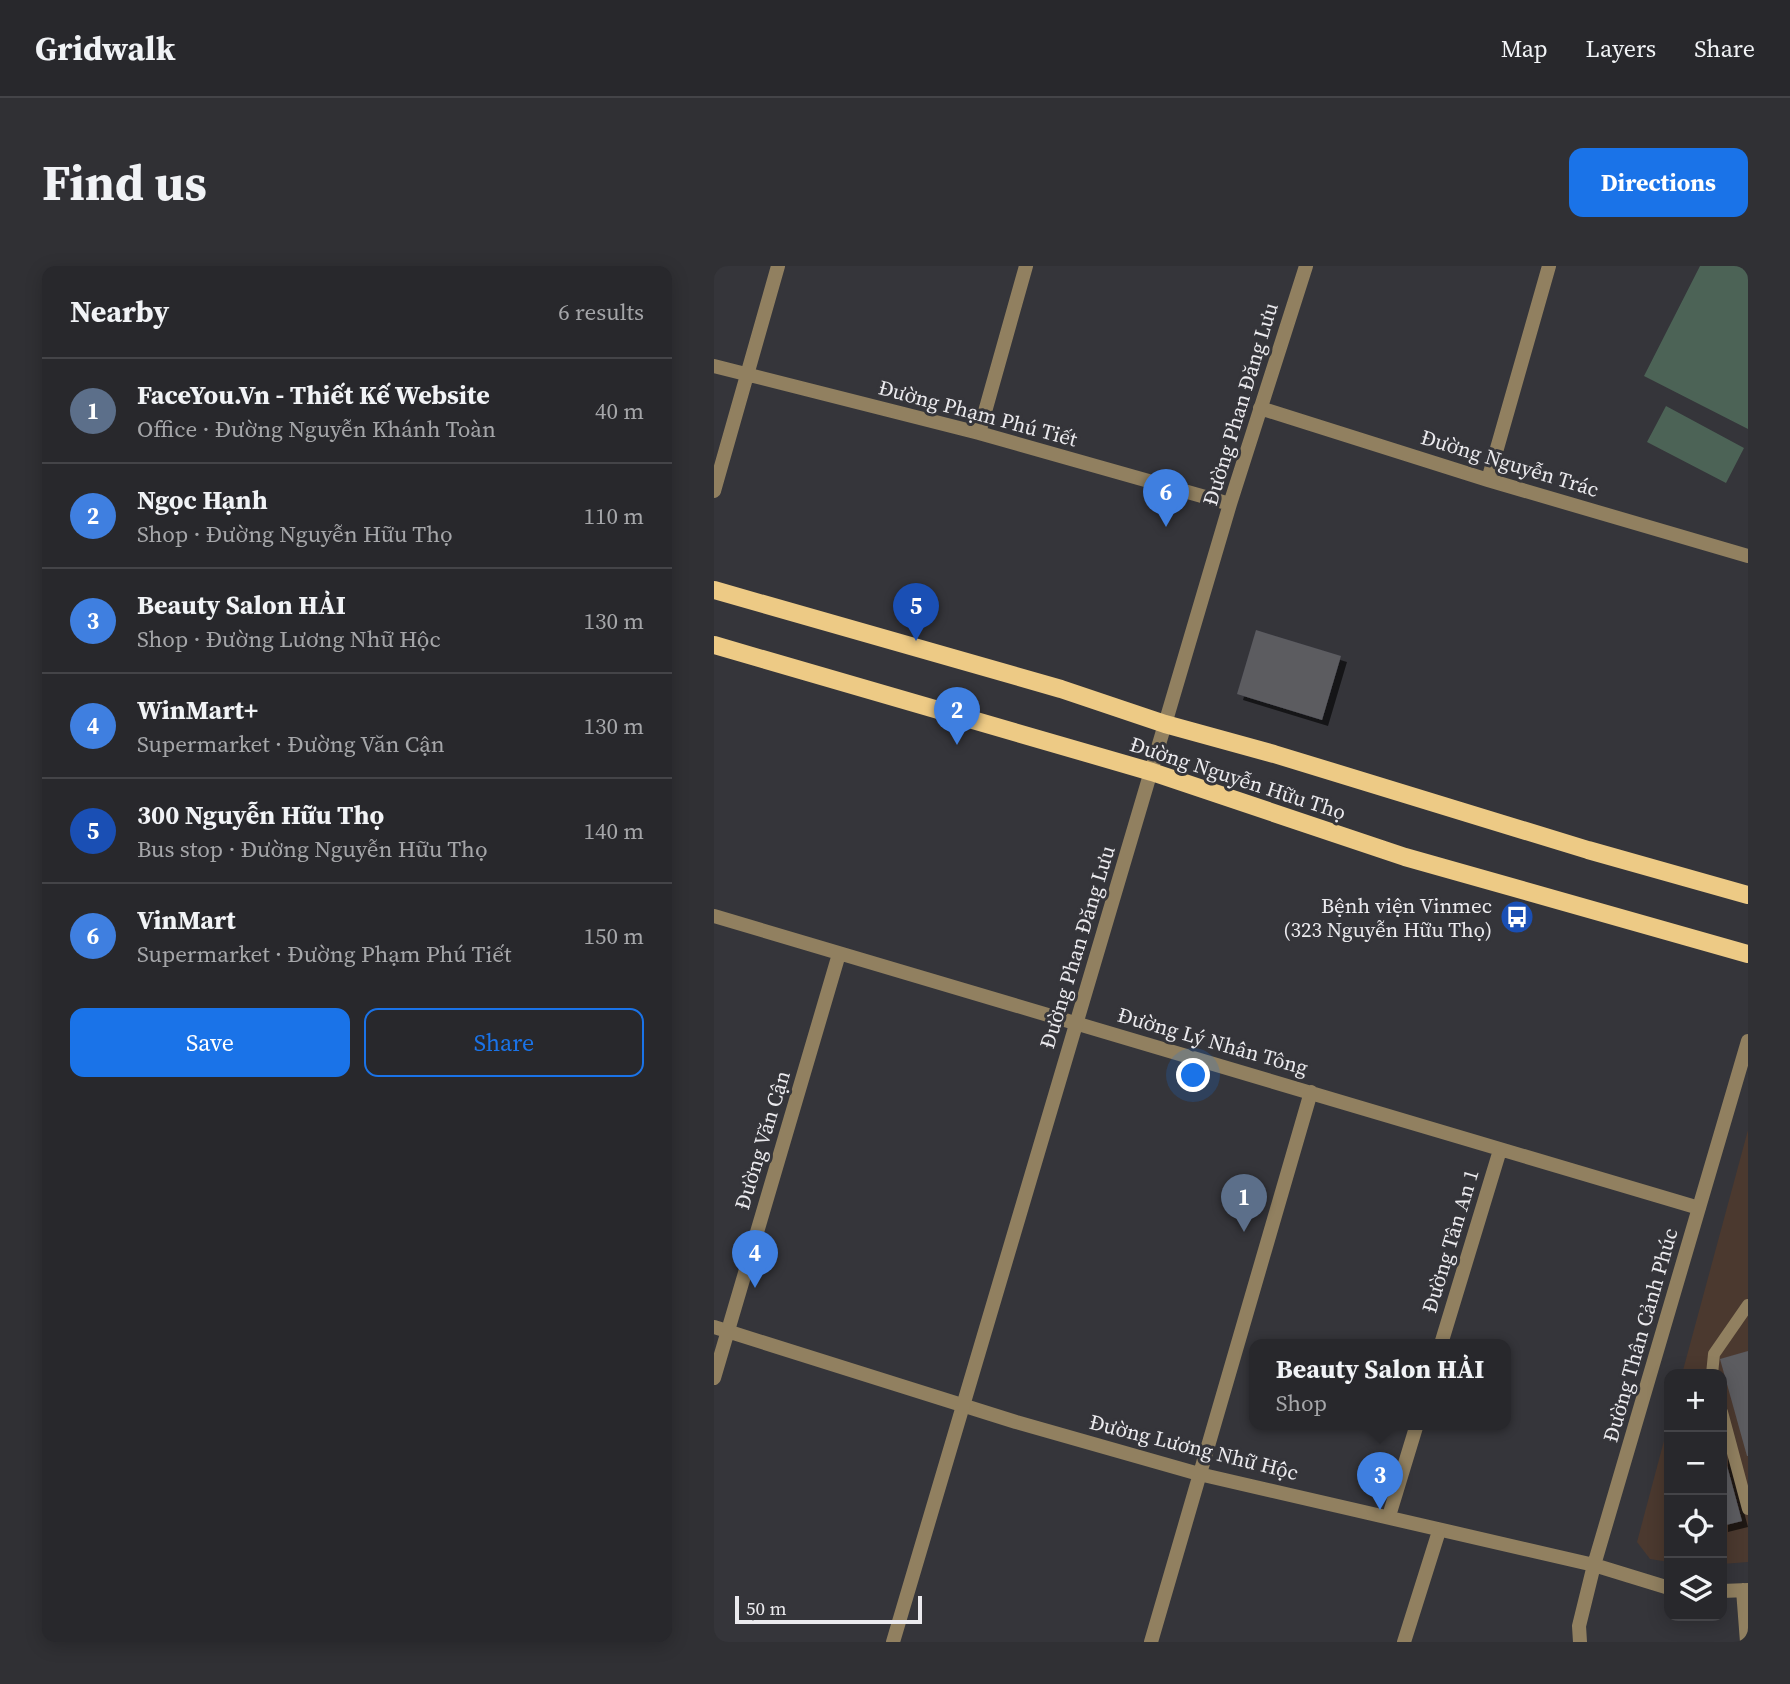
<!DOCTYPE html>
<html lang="en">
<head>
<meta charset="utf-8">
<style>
	:root { --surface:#28282c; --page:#303034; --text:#f1f3f6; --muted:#a5a6a9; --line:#444448; --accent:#1a73e8 }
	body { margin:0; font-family:"Source Serif 4",serif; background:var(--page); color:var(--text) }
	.controls { position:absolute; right:21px; bottom:21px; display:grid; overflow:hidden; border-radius:14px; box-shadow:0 4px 18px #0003 }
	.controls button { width:63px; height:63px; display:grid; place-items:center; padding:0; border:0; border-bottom:2px solid var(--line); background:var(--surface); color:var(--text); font:35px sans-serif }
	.scale { position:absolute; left:21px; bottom:18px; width:187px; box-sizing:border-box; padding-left:7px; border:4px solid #ebeaee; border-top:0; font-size:19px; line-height:24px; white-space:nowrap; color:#ebeaee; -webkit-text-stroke:5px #35353a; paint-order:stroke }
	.you { position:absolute; left:480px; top:810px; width:24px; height:24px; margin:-18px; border:5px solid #fff; border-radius:50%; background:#1a73e8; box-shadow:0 0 0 10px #1a73e833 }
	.badge { display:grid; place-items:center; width:46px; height:46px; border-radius:50%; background:var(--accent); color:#fff; font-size:23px; font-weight:700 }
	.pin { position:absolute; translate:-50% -58px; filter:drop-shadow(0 2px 4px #0008) }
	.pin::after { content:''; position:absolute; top:37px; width:24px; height:21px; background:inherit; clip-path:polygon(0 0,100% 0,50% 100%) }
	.popup { position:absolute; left:535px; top:1073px; width:262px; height:91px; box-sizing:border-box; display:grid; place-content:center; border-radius:14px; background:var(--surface); filter:drop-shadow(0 2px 5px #0005); font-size:23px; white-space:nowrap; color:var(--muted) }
	.popup b { font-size:26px; color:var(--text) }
	.popup::after { content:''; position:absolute; left:50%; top:100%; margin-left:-14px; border:14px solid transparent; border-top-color:var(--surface) }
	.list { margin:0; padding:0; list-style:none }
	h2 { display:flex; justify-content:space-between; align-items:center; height:91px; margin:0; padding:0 28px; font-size:30px }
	h2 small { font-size:23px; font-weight:400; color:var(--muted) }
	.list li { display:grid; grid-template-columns:46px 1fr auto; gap:21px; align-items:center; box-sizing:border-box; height:105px; padding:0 28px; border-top:2px solid var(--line) }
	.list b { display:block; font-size:26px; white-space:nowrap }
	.list p { margin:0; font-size:23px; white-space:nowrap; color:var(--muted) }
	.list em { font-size:23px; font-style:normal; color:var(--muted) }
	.actions { display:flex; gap:14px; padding:21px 28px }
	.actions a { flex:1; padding:16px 0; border:2px solid var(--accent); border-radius:14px; text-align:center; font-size:24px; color:var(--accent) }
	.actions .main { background:var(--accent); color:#fff }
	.icon { flex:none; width:38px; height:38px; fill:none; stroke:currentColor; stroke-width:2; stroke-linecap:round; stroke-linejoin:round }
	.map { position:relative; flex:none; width:1034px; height:1376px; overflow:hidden; border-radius:14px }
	header { display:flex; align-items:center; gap:42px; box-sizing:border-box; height:98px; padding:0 35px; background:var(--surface); border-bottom:2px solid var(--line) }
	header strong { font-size:33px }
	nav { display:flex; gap:38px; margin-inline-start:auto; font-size:24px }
	.intro { display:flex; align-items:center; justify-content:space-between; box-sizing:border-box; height:168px; padding:0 42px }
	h1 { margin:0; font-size:49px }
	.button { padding:18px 32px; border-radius:14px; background:var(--accent); color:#fff; font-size:24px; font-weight:700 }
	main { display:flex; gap:42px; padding:0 42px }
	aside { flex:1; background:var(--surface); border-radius:14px; box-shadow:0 4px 18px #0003 }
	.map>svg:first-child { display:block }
</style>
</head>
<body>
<header>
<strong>Gridwalk</strong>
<nav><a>Map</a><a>Layers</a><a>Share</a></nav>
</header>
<div class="intro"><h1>Find us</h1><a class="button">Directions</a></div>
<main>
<aside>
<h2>Nearby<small>6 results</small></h2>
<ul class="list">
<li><span class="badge" style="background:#5c6f8a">1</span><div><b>FaceYou.Vn - Thiết Kế Website</b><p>Office · Đường Nguyễn Khánh Toàn</p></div><em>40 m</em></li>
<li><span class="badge" style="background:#3f7fe0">2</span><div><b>Ngọc Hạnh</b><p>Shop · Đường Nguyễn Hữu Thọ</p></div><em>110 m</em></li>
<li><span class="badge" style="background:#3f7fe0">3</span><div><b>Beauty Salon HẢI</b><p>Shop · Đường Lương Nhữ Hộc</p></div><em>130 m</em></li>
<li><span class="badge" style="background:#3f7fe0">4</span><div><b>WinMart+</b><p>Supermarket · Đường Văn Cận</p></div><em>130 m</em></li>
<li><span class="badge" style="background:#1a4fb4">5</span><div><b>300 Nguyễn Hữu Thọ</b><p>Bus stop · Đường Nguyễn Hữu Thọ</p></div><em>140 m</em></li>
<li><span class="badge" style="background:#3f7fe0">6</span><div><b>VinMart</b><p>Supermarket · Đường Phạm Phú Tiết</p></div><em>150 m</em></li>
</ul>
<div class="actions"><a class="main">Save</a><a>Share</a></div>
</aside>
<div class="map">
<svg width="1034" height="1376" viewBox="0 0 1034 1376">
	<defs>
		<filter id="shadow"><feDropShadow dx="6" dy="6" stdDeviation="0" flood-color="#0009"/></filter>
	</defs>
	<rect width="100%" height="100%" fill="#35353a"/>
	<path fill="#4b392f" d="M1034 864V1296L1008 1298V1108H968Z
		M955 1156V1296L936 1293 923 1276Z"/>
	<path fill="#4c6356" d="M986 0H1034V163L930 110Z
		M952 140 1030 182 1012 217 933 176Z"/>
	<path fill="#5b5b61" filter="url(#shadow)" d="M542 364 627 390 608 454 523 428Z
		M1034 1085V1190H1033L1006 1093Z
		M1008 1181 1028 1255 1008 1260Z"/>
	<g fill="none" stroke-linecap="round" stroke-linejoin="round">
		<path stroke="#918060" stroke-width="12" d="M998 1108 1000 1088 1034 1039
			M1008 1146 1034 1243"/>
		<path stroke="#918060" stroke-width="14" d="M0 100 265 167 516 238
			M546 142 774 214 1034 290
			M265 167 312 0
			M774 214 835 0
			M0 225 64 0
			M451 458 516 238 592 0
			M0 650 985 942
			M0 1061 302 1156 485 1208 880 1299 955 1322
			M727 1078 786 884
			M0 1112 125 688
			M675 1250 703 1158
			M1029 1324 1033 1376
			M1008 1325 1034 1324
			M437 1376 597 826
			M690 1376 725 1265
			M866 1376 865 1360 880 1299 1034 775"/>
		<path stroke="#918060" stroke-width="14" d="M179 1376 451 458"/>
		<path stroke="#edca85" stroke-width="18" d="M0 324 347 423 451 458 560 488 874 584 1034 629
			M0 379 438 506 691 591 1034 688"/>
	</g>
	<defs>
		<symbol id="bus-disc" viewBox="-11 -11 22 22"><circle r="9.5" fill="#1a4fb4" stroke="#35353a"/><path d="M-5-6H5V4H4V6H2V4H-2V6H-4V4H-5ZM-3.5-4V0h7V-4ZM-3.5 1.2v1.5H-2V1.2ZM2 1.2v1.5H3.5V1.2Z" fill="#fff"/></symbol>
	</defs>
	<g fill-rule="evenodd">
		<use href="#bus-disc" x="784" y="632" width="38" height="38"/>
	</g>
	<g text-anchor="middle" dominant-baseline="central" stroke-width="6" stroke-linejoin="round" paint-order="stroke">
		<g font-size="21" fill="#ebeaee" stroke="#35353a">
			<text transform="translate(526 138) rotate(-73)">Đường Phan Đăng Lưu</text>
			<text transform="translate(264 147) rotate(15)">Đường Phạm Phú Tiết</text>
			<text transform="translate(796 197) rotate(17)">Đường Nguyễn Trác</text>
			<text transform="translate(524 512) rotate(18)">Đường Nguyễn Hữu Thọ</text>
			<text transform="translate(363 681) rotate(-73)">Đường Phan Đăng Lưu</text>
			<text transform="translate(499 775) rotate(16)">Đường Lý Nhân Tông</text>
			<text transform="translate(48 874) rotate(-73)">Đường Văn Cận</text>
			<text transform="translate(736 975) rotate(-73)">Đường Tân An 1</text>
			<text transform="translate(926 1069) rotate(-74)">Đường Thân Cảnh Phúc</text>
			<text transform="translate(480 1181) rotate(14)">Đường Lương Nhữ Hộc</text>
		</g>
		<g font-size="21" fill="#ebeaee" stroke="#35353a" text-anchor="end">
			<text x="778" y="639">Bệnh viện Vinmec<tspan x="778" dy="24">(323 Nguyễn Hữu Thọ)</tspan></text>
		</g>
	</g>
</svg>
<div class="controls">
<button>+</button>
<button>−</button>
<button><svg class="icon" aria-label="locate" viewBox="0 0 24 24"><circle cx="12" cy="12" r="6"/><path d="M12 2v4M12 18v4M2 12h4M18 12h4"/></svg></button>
<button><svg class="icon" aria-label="layers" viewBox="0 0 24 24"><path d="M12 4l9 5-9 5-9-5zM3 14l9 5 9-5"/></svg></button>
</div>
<div class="scale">50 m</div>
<div class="you"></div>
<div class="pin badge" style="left:530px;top:966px;background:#5c6f8a">1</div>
<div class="pin badge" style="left:243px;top:479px;background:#3f7fe0">2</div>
<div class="pin badge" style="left:666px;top:1244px;background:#3f7fe0">3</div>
<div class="popup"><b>Beauty Salon HẢI</b>Shop</div>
<div class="pin badge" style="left:41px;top:1022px;background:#3f7fe0">4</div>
<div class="pin badge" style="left:202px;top:375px;background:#1a4fb4">5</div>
<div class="pin badge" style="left:452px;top:261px;background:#3f7fe0">6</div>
</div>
</main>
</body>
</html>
